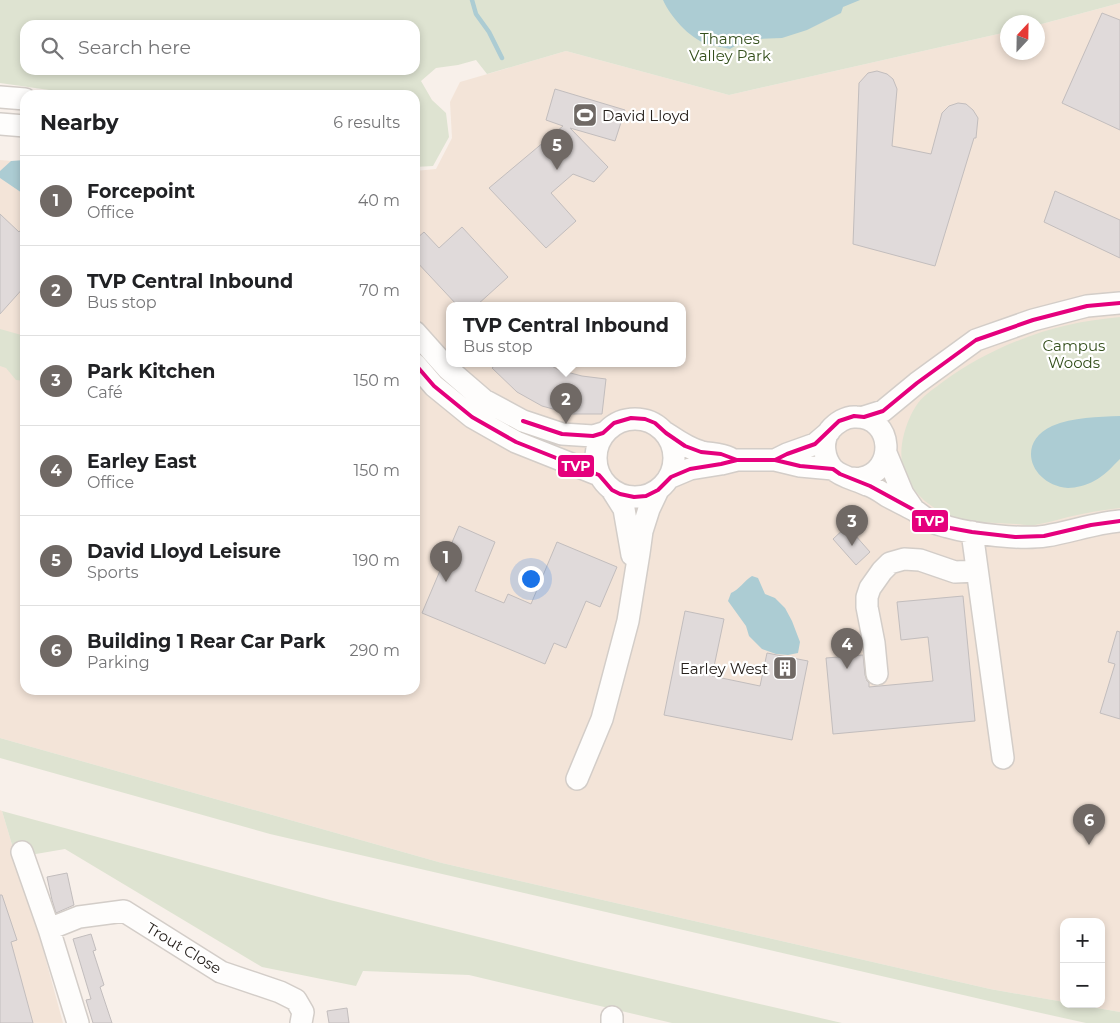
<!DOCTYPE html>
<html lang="en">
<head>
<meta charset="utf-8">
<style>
	:root { --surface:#fff; --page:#f6f6f6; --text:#202124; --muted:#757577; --line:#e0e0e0; --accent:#706965 }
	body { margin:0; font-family:Montserrat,sans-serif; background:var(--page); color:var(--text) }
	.controls { position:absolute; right:15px; bottom:15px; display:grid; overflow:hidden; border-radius:10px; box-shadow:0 2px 8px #0003 }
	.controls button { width:45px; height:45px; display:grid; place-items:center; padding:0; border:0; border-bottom:1px solid var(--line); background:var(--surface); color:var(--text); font:25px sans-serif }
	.compass { position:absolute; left:1000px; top:15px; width:45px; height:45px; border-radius:50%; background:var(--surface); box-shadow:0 2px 8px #0003; rotate:22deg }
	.you { position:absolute; left:530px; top:578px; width:18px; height:18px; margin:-12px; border:4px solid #fff; border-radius:50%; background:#1a73e8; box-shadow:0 0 0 8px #1a73e833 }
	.badge { display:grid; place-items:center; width:32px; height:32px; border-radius:50%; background:var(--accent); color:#fff; font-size:16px; font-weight:700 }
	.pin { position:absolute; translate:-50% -41px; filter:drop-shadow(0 1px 2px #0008) }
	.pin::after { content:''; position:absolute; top:26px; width:18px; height:15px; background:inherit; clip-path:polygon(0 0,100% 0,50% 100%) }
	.popup { position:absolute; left:446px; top:302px; width:240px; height:65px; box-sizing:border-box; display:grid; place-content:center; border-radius:10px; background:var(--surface); filter:drop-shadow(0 1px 4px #0005); font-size:16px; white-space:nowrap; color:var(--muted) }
	.popup b { font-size:19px; color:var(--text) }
	.popup::after { content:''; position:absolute; left:50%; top:100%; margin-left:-10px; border:10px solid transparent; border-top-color:var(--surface) }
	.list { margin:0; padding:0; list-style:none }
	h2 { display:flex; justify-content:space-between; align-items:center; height:65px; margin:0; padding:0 20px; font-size:21px }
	h2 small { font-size:16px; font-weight:400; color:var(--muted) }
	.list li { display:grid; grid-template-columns:32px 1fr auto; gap:15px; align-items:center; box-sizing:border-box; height:90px; padding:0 20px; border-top:1px solid var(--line) }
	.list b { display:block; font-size:19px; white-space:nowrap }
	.list p { margin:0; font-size:16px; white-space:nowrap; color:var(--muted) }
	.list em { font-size:16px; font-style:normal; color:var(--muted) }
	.icon { flex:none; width:28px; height:28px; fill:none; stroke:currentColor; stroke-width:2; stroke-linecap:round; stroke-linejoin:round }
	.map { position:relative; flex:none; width:1120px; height:1023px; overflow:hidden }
	.search { position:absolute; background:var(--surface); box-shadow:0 2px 8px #0003; left:20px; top:20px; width:400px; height:55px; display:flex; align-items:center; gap:12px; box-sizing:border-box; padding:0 18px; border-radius:15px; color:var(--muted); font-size:19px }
	.panel { position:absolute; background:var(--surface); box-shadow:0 2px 8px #0003; left:20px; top:90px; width:400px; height:605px; border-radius:15px }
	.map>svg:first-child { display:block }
</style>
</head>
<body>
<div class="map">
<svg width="1120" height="1023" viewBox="0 0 1120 1023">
	<rect width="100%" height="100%" fill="#f8f0ea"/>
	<path fill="#f3e4d8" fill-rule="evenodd" d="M1120 3V1012L1074 1004H1101V922H1064V1002L990 989 442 863 0 738V160L25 162V690H415V171L436 169 452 138 450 102 460 82 566 51 729 95 1007 32 1008 52H1038V25ZM450 305H682V363H450Z
		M0 810 2 811 13 848 41 942 63 1023H0Z"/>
	<path fill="#dee3d1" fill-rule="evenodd" d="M0 0H1120V3L1038 25V22H1008L1007 32 729 95 566 51 487 74 476 60 458 65 436 68 421 81 432 100 446 113 449 137 433 166 415 167V95H84L0 83ZM25 25H415V70H25Z
		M1120 317V508C1102 510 1085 513 1068 517 1057 520 1046 523 1035 525 1028 526 1022 524 1016 524 1003 523 990 523 978 522 948 518 921 506 907 478 900 465 900 449 904 434 907 423 911 413 918 403 925 394 935 388 944 381 980 355 1024 335 1068 325 1085 321 1102 319 1120 317Z
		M0 329 25 336V381L16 380 6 368 0 366Z
		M0 738 442 863 990 989 1064 1002V1004H1074L1120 1012V1023H1086L1023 1009 270 834 0 758Z
		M2 811 330 900 579 962 842 1023H672L469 975 363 971 356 986 262 967 65 849 30 855 13 848Z"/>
	<path fill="#acccd3" d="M663 0H860L843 7 841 13 807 30 782 38 757 39 735 46 730 49C722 47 714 46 707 44 689 38 670 16 663 0Z
		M25 160V195L0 178V171L11 161Z
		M1120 416V459C1112 467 1104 476 1094 481 1087 485 1076 488 1068 488 1031 485 1015 443 1052 426 1073 417 1098 417 1120 416Z
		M752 576 758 578 765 594 775 598 785 608 792 621 800 642 798 653 788 655 776 654 762 649 749 636 746 626 728 601 731 593C739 590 744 581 752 576Z"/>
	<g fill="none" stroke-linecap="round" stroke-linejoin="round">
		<path stroke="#acccd3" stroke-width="4.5" d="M472 0 476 14 489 32 502 58"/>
	</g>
	<path fill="#e0dada" stroke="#c2bdbd" d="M1102 13 1120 20V130L1062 103Z
		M877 71 887 74 893 79 897 89 892 146 931 154 942 113 949 106 958 103 966 104 973 110 978 118 976 138H974L935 266 853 244 859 83 868 73Z
		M555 89 625 110 615 141 570 128 608 167 594 182 573 174 551 193 576 221 546 248 489 188 563 126 546 120Z
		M1055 191 1120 220V258L1044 222Z
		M0 214 19 232 25 225V286L0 314Z
		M462 227 508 277 477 305H457L415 260V240L424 232 439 248Z
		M498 363H546L559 370 582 376 606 379 602 414H571L542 406 517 392 492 368Z
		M459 526 495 542 475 591 504 603 508 594 531 604 557 542 617 567 600 607 586 601 566 648 554 643 545 664 422 613Z
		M847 526 870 552 856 565 833 539Z
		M963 596 975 721 833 734 826 658 863 655 865 675 867 681 869 683V687L933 681 928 637 901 640 897 602Z
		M685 611 724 619 712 676 760 686 767 653 808 661 792 740 664 715Z
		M1117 631 1120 632V719L1100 713 1115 664 1108 662Z
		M67 873 74 905 56 913 52 900 47 877Z
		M0 895H2L17 940 11 942 33 1023H0Z
		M91 934 96 950 93 951 104 985 100 987 112 1023H93L86 1000 91 999 73 939Z
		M347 1008 349 1023H329L327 1011Z"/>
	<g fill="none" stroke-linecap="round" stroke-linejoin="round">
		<defs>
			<path id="minor" d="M0 97 25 99
				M0 124 25 126
				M415 332 448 369 484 400 523 421 562 434 593 436 603 433
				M415 364 434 386 472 417 516 442 599 475
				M864 417 883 411 917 383 976 340 1033 320 1087 306 1120 303
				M596 458a39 39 0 1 1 78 0a39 39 0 1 1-78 0Z
				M666 433C678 441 689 449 702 452 712 454 721 454 730 458
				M886 453 903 494 914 510
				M775 460 787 454 815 444 829 432
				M671 477 690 469 721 464 737 460H775L800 466 833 469
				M850 478C853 478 858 479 861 478 896 472 894 417 856 417 846 416 836 423 830 430 821 441 824 459 833 469 841 477 857 480 867 485 874 487 881 492 887 496 896 501 905 505 914 510 919 513 924 518 930 521 935 524 942 525 948 527 972 534 1021 540 1046 536 1071 532 1095 523 1120 521
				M612 490 624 509 632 555
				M972 532 1003 758
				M877 674 874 643 867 607V597L870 588 882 571 890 563 904 559 920 560 955 572 977 571
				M577 779 602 719 628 621 639 553 642 531 649 509 658 490
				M22 852 49 929 78 1023
				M49 929 79 917 124 911 221 972 280 992 296 1000 303 1012 301 1023
				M612 1017V1023"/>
		</defs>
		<use href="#minor" stroke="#d3cdc8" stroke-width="24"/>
		<use href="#minor" stroke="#fefdfc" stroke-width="21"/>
		<defs>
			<path id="bus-1" d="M415 364 434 386 472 417 516 442 599 475 612 490 620 494 634 497 646 496 658 490 671 477 690 469 721 464 737 460H775L800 466 833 469 840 474 870 486 914 510 930 521 950 528 972 532 1015 537 1044 536 1091 525 1120 521
				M523 421 562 434 593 436 603 433 614 423 631 418 645 419 655 423 666 433 685 446 701 452 721 454 737 460
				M775 460 787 454 815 444 839 421 854 416 864 417 883 411 917 383 976 340 1033 320 1087 306 1120 303"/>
		</defs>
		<use href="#bus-1" stroke="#fff" stroke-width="8"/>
		<use href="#bus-1" stroke="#e5007d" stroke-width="4"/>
	</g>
	<defs>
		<symbol id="stadium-square" viewBox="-11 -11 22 22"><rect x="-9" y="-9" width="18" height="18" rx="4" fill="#706965" stroke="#fff"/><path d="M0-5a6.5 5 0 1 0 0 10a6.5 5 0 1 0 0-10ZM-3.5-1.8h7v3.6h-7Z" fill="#fff"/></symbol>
		<symbol id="building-square" viewBox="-11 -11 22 22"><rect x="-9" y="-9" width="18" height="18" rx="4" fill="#706965" stroke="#fff"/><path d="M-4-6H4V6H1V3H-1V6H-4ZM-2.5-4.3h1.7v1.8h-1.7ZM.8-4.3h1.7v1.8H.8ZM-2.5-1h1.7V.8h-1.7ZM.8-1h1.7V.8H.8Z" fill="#fff"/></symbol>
	</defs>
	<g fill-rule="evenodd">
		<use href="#stadium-square" x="571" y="101" width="28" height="28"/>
		<use href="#building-square" x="771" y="654" width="28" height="28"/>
	</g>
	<g text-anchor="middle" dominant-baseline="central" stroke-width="4.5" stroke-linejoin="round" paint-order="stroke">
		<g font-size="15" fill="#344f1c" stroke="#fff">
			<text x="730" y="38">Thames<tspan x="730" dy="17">Valley Park</tspan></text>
			<text x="1074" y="345">Campus<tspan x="1074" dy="17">Woods</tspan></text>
		</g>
		<g font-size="15" fill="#27211d" stroke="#fff" text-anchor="start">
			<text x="602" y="115">David Lloyd</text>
			<text x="768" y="668" text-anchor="end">Earley West</text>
		</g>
		<g font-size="15" fill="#27211d" stroke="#fff">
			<text transform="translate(184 948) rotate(31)">Trout Close</text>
		</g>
	</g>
	<g stroke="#fff" stroke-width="2">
		<rect x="557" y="454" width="38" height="24" rx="5" fill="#e5007d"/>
		<rect x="911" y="509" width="38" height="24" rx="5" fill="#e5007d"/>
	</g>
	<g font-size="14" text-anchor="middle" font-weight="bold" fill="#fff">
		<text x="576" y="471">TVP</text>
		<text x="930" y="526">TVP</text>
	</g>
</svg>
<div class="controls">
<button>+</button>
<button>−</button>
</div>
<svg class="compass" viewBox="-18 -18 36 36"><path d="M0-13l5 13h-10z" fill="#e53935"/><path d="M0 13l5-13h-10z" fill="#757577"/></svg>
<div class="you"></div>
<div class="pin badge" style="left:446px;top:582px">1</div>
<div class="pin badge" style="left:566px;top:424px">2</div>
<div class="popup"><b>TVP Central Inbound</b>Bus stop</div>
<div class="pin badge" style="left:852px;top:546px">3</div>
<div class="pin badge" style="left:847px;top:669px">4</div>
<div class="pin badge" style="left:557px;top:170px">5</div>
<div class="pin badge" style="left:1089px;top:845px">6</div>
<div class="search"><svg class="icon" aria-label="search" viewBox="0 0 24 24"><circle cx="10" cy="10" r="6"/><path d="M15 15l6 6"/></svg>Search here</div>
<section class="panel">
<h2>Nearby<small>6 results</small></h2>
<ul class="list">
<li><span class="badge">1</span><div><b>Forcepoint</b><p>Office</p></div><em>40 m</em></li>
<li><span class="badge">2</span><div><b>TVP Central Inbound</b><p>Bus stop</p></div><em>70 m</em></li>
<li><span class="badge">3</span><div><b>Park Kitchen</b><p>Café</p></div><em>150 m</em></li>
<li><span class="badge">4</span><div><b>Earley East</b><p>Office</p></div><em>150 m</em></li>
<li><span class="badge">5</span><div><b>David Lloyd Leisure</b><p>Sports</p></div><em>190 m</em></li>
<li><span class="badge">6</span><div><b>Building 1 Rear Car Park</b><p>Parking</p></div><em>290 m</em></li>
</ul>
</section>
</div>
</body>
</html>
